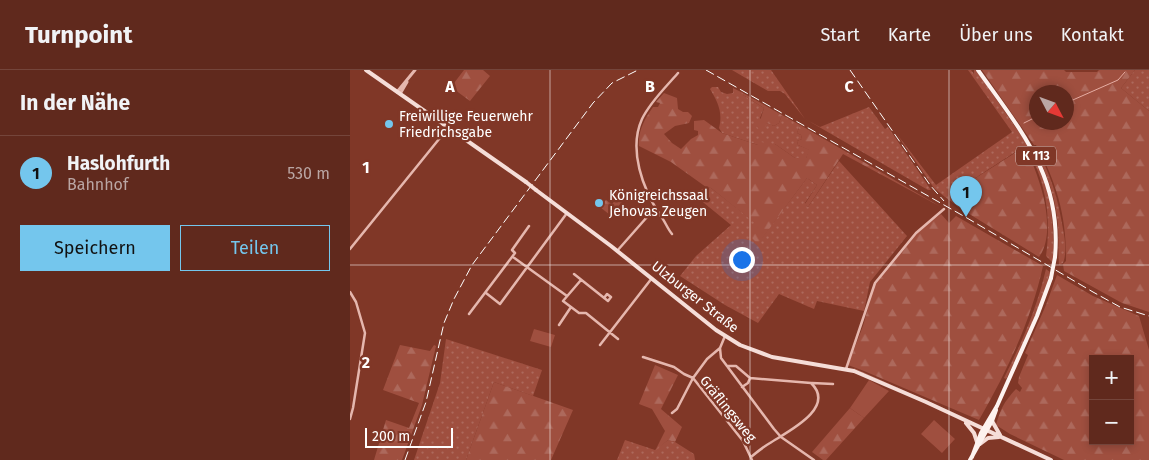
<!DOCTYPE html>
<html lang="de">
<head>
<meta charset="utf-8">
<style>
	:root { --surface:#60291d; --page:#69352a; --text:#f1f3f6; --muted:#baa6a4; --line:#74453b; --accent:#74c6ed }
	body { margin:0; font-family:"Fira Sans",sans-serif; background:var(--page); color:var(--text) }
	.controls { position:absolute; right:15px; bottom:15px; display:grid; overflow:hidden; border-radius:0px; box-shadow:0 2px 8px #0003 }
	.controls button { width:45px; height:45px; display:grid; place-items:center; padding:0; border:0; border-bottom:1px solid var(--line); background:var(--surface); color:var(--text); font:25px sans-serif }
	.compass { position:absolute; left:679px; top:15px; width:45px; height:45px; border-radius:50%; background:var(--surface); box-shadow:0 2px 8px #0003; rotate:131deg }
	.scale { position:absolute; left:15px; bottom:12px; width:88px; box-sizing:border-box; padding-left:5px; border:2px solid #fff; border-top:0; font-size:14px; line-height:18px; white-space:nowrap; color:#fff; -webkit-text-stroke:4px #803727; paint-order:stroke }
	.you { position:absolute; left:391px; top:189px; width:18px; height:18px; margin:-12px; border:4px solid #fff; border-radius:50%; background:#1a73e8; box-shadow:0 0 0 8px #1a73e833 }
	.badge { display:grid; place-items:center; width:32px; height:32px; border-radius:50%; background:var(--accent); color:#111; font-size:16px; font-weight:700 }
	.pin { position:absolute; translate:-50% -41px; filter:drop-shadow(0 1px 2px #0008) }
	.pin::after { content:''; position:absolute; top:26px; width:18px; height:15px; background:inherit; clip-path:polygon(0 0,100% 0,50% 100%) }
	.list { margin:0; padding:0; list-style:none }
	h2 { display:flex; justify-content:space-between; align-items:center; height:65px; margin:0; padding:0 20px; font-size:21px }
	h2 small { font-size:16px; font-weight:400; color:var(--muted) }
	.list li { display:grid; grid-template-columns:32px 1fr auto; gap:15px; align-items:center; box-sizing:border-box; height:75px; padding:0 20px; border-top:1px solid var(--line) }
	.list b { display:block; font-size:19px; white-space:nowrap }
	.list p { margin:0; font-size:16px; white-space:nowrap; color:var(--muted) }
	.list em { font-size:16px; font-style:normal; color:var(--muted) }
	.actions { display:flex; gap:10px; padding:15px 20px }
	.actions a { flex:1; padding:11px 0; border:1px solid var(--accent); border-radius:0px; text-align:center; font-size:18px; color:var(--accent) }
	.actions .main { background:var(--accent); color:#111 }
	.map { position:relative; flex:none; width:799px; height:390px; overflow:hidden }
	header { display:flex; align-items:center; gap:30px; box-sizing:border-box; height:70px; padding:0 25px; background:var(--surface); border-bottom:1px solid var(--line) }
	header strong { font-size:24px }
	nav { display:flex; gap:28px; margin-inline-start:auto; font-size:18px }
	main { display:flex }
	aside { flex:1; background:var(--surface) }
	.map>svg:first-child { display:block }
</style>
</head>
<body>
<header>
<strong>Turnpoint</strong>
<nav><a>Start</a><a>Karte</a><a>Über uns</a><a>Kontakt</a></nav>
</header>
<main>
<aside>
<h2>In der Nähe<small></small></h2>
<ul class="list">
<li><span class="badge">1</span><div><b>Haslohfurth</b><p>Bahnhof</p></div><em>530 m</em></li>
</ul>
<div class="actions"><a class="main">Speichern</a><a>Teilen</a></div>
</aside>
<div class="map">
<svg width="799" height="390" viewBox="0 0 799 390">
	<defs>
		<pattern id="grass-dots" width="8" height="8" patternUnits="userSpaceOnUse" patternTransform="scale(1.25)"><rect width="8" height="8" fill="#9f4f3f"/><path d="M2 2h.1M6 6h.1" fill="none" stroke="#ad695c" stroke-width="1.8" stroke-linecap="round"/></pattern>
		<pattern id="forest-firs" width="22" height="20" patternUnits="userSpaceOnUse" patternTransform="scale(1.25)"><rect width="22" height="20" fill="#9f4f3f"/><path d="M5 1l3.5 6h-7zM16 11l3.5 6h-7z" fill="#ad695c"/></pattern>
	</defs>
	<rect width="100%" height="100%" fill="#803727"/>
	<path fill="url(#grass-dots)" d="M382 0H421L455 49 470 57 519 37 535 59 538 57 581 120H578L457 50 455 49 435 24 430 21H418Z
		M618 0H621L624 4V0H626L679 77 676 80 670 79 599 125 600 131 584 118 546 63 586 115 662 62Z
		M785 0H799V41L771 18Z
		M362 17H368L371 22 377 24 383 23V18L393 23V25L414 38 410 48 415 54 417 53 424 56 429 53 432 45 450 55 447 63 451 65 452 69 447 71 448 75 460 80 456 88H445L425 74 408 75 372 63 369 58C373 43 368 32 360 19Z
		M685 77C701 103 708 129 713 159 715 169 717 183 713 193L709 195C708 182 709 169 708 156 706 128 697 103 684 79Z
		M678 81H681C701 117 704 147 703 187L702 192 696 186C701 149 697 114 678 81Z
		M489 91 557 166 520 212 514 241 467 231 464 239 429 224 408 253 375 235 330 206 346 186 381 155 343 124 356 117 361 118 407 154 408 173 457 108 467 115 455 133 458 137Z
		M696 199 700 202C693 239 673 275 656 309L654 308C672 272 687 238 696 199Z
		M96 269 192 300 183 326 144 312 116 390H64L90 313Z
		M504 298 631 355 504 299Z
		M275 370 305 380 318 370 325 372 344 384 345 390H267Z"/>
	<path fill="url(#forest-firs)" fill-rule="evenodd" d="M114 0H133L140 6 120 31 101 17Z
		M632 0H714L716 2H747L749 0H785L771 18 799 41V242L772 233 714 201 713 194 716 191C717 149 707 112 686 75H684ZM686 22H716V52H686Z
		M314 23 327 28 328 39 333 42H338L342 46 339 53 325 56 314 64 322 73 331 79 341 69 348 65V61L344 60V51L354 50 372 63 408 75 411 72 425 74 445 88H456L459 80 448 75 447 71 452 69 451 65 447 63 450 55 591 137 493 84 458 137 455 134 467 115 457 108 408 174 398 164 406 154 361 118 356 117 321 92 289 76C288 61 294 50 303 37H308L310 33 306 32Z
		M393 23 432 45 429 53 424 56 417 53 415 57 409 59 406 56 410 51 414 38 393 25Z
		M671 79 676 80C690 106 708 161 689 187L608 137 598 129 599 125Z
		M271 124 276 128 260 145 250 137 256 130 262 134Z
		M591 144 599 153 606 146 693 196C681 251 657 301 629 350L514 301 498 295 513 256 525 213 566 163Z
		M707 205 743 226 789 246 799 280V390H714L660 364 646 355C651 338 654 332 666 319L670 322 672 318 668 313 669 307 678 285 675 283 696 235ZM743 289H780V371H743Z
		M50 275 80 281 84 275 86 276 72 335 52 390H24L36 350 59 358 69 333 33 320Z
		M305 295 328 305 311 339 332 357 325 372 318 370 305 381 315 361 302 339 289 334Z
		M144 312 223 340 201 390H116Z
		M500 338 514 348 476 390H473L462 382Z"/>
	<path fill="#9f4f3f" d="M184 259 205 265 201 277 180 271Z
		M519 310 539 321 514 348 500 338Z
		M584 350 605 369 592 383 571 364Z"/>
	<g fill="none" stroke-linecap="round" stroke-linejoin="round">
		<path stroke="#e6ada3" stroke-width="1" d="M716 33 768 10 775 2
			M674 53 686 47"/>
		<path stroke="#e5b7ae" stroke-width="2.5" d="M322 164C317 158 315 151 310 145 293 119 278 80 292 49 300 32 316 17 328 3
			M0 179 98 58
			M267 181 305 138
			M163 187 217 226
			M224 204 258 231 261 227 257 224 254 228
			M231 210 213 231 229 243H236L268 269
			M0 222 6 232 15 263 3 338 0 349
			M136 223 150 234 217 143
			M119 244 165 183 162 180 179 156
			M209 255 221 237
			M375 266 370 278 371 288 424 359 431 367 464 390
			M250 275 302 208
			M293 287 324 297 334 304 343 308 357 289 370 278
			M377 296H386L400 308 461 313C487 338 437 362 420 373 413 377 407 382 401 387
			M496 299 525 213 566 163 594 139
			M462 313 483 314
			M392 317 398 313 400 308
			M322 343 327 339 343 308 393 371 402 390"/>
		<path stroke="#e5b7ae" stroke-width="3" d="M47 22 65 0
			M50 24 57 12"/>
		<path stroke="#f5ddd8" stroke-width="4" d="M16 0 176 112
			M186 120 261 176 366 260 390 275 422 287 504 301 576 332 701 390
			M642 351 650 365
			M616 353 624 363 627 372
			M630 374 638 368 649 367"/>
		<path stroke="#fdf2ef" stroke-width="4" d="M628 0C671 61 712 107 705 187
			M622 387 631 363 647 336 687 246 701 208
			M620 390 642 351 646 340"/>
		<path stroke="#fff" stroke-width="1" stroke-dasharray="9 4" stroke-linecap="butt" d="M356 0 617 148 743 222 770 237 799 246
			M500 0 580 115 594 131
			M55 390 76 332 94 253 104 229 122 195 243 33 262 13 288 0"/>
		<path stroke="#f5ddd8" stroke-width="4" d="M176 112 186 120"/>
		<path stroke="#fdf2ef" stroke-width="4" d="M701 208 705 187"/>
	</g>
	<path fill="none" stroke="#fff" stroke-width="1" stroke-opacity="0.55" d="M200 0V390M400 0V390M599 0V390M0 195H799"/>
	<g fill="#74c6ed" stroke="#803727" stroke-width="2">
		<circle cx="39" cy="54" r="5"/>
		<circle cx="249" cy="133" r="5"/>
	</g>
	<g text-anchor="middle" dominant-baseline="central" stroke-width="5" stroke-linejoin="round" paint-order="stroke">
		<rect fill="#803727" stroke="#d9c3be" stroke-width="1" x="666" y="76.5" width="40" height="19" rx="4"/>
		<g font-size="12" font-weight="bold" fill="#fff">
			<text x="686" y="86">K 113</text>
		</g>
		<g font-size="14" fill="#fff" stroke="#803727" text-anchor="start">
			<text x="49" y="46">Freiwillige Feuerwehr<tspan x="49" dy="16">Friedrichsgabe</tspan></text>
			<text x="259" y="125">Königreichssaal<tspan x="259" dy="16">Jehovas Zeugen</tspan></text>
		</g>
		<g font-size="14" fill="#fff" stroke="#803727">
			<text transform="translate(345 227) rotate(38)">Ulzburger Straße</text>
			<text transform="translate(378 339) rotate(51)">Gräflingsweg</text>
		</g>
	</g>
	<g font-size="16" text-anchor="middle" font-weight="bold" fill="#fff" stroke="#803727" stroke-width="5" stroke-linejoin="round" paint-order="stroke">
		<text x="100" y="22">A</text>
		<text x="300" y="22">B</text>
		<text x="499" y="22">C</text>
		<text x="16" y="103">1</text>
		<text x="16" y="298">2</text>
	</g>
</svg>
<div class="controls">
<button>+</button>
<button>−</button>
</div>
<svg class="compass" viewBox="-18 -18 36 36"><path d="M0-13l5 13h-10z" fill="#e53935"/><path d="M0 13l5-13h-10z" fill="#baa6a4"/></svg>
<div class="scale">200 m</div>
<div class="you"></div>
<div class="pin badge" style="left:616px;top:147px">1</div>
</div>
</main>
</body>
</html>
